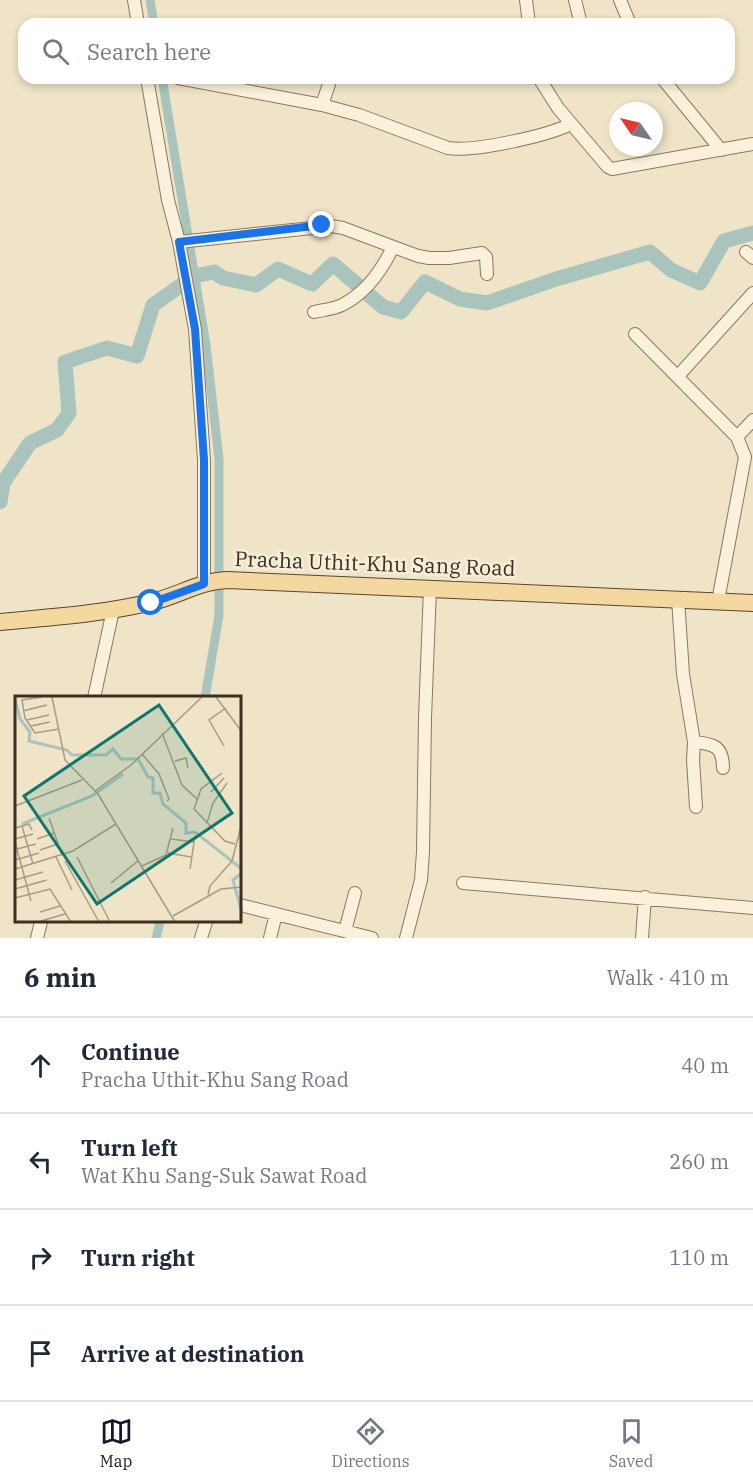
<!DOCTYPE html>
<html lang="en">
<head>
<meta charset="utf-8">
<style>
	:root { --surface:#fff; --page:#f2f2f3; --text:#1f2937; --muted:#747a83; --line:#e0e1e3; --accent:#111827 }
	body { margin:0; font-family:"IBM Plex Serif",serif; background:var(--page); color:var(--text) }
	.compass { position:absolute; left:609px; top:102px; width:54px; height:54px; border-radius:50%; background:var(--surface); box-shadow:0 3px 9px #0003; rotate:304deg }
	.stop { position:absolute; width:18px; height:18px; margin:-14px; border:4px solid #1a73e8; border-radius:50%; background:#fff }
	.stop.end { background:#1a73e8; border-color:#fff; box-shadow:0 2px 6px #0008 }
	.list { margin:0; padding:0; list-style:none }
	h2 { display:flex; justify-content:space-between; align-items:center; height:78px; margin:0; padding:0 24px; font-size:26px }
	h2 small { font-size:20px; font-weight:400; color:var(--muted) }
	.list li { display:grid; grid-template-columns:39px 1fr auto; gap:18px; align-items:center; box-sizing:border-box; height:96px; padding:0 24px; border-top:2px solid var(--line) }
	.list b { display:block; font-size:22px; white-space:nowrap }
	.list p { margin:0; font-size:20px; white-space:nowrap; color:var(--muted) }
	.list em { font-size:20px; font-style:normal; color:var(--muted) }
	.icon { flex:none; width:33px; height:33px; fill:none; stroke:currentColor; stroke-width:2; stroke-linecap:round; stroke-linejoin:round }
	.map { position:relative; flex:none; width:753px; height:938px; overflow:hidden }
	.search { position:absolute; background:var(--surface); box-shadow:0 3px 9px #0003; left:18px; right:18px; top:18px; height:66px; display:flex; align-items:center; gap:15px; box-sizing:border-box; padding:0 21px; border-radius:18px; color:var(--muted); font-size:22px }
	.sheet { height:462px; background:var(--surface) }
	nav { display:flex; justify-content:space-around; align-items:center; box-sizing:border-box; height:84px; border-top:2px solid var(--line); background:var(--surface); font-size:16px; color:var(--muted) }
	nav a { display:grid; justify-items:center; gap:3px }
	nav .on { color:var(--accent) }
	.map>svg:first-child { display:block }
</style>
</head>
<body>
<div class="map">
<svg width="753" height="938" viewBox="0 0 753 938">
	<rect width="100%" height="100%" fill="#f0e4c8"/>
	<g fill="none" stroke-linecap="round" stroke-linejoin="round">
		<path stroke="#a9c4bc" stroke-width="9" d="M150 0 154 24
			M162 78 206 345 219 459V615L205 698
			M156 938 160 922"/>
		<path stroke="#a9c4bc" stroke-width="15" d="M0 502 3 483 30 443 57 430 69 413 65 362 107 348 137 356 153 305 194 276 214 272 223 278 256 285 278 269 312 284 333 264 383 307 401 312 425 282 460 299 487 303 556 279 650 252 671 270 700 283 724 241 753 233"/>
		<defs>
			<path id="minor" d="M134 0 138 24
				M526 0 529 24
				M575 0 581 24
				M620 0 630 24
				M147 78 168 200 179 242 195 329 204 460V584
				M178 78 322 105 359 115 448 148C474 152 547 136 571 124
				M539 78 558 108 608 167 612 169 753 144
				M662 78 721 150
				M322 105 331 78
				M179 242 331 226 343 228 418 256 429 258H449L482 253 486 257 487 274
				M746 252 753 258
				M314 312C323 310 334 309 342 305 366 293 382 270 393 247
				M635 334 737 437 745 457 718 601
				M678 376 753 293
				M737 437 753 420
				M678 599 683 674 694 742 693 760 696 807
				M94 698 113 610
				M694 742C714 744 723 746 723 768
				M463 883 753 908
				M240 905 372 938
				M345 931 355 893
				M37 938 41 922
				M201 938 206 922
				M270 938 276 914
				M406 938 421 880 423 852 425 718 430 588
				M642 938 645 897"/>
			<path id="major" d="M0 622C51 617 102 614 152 602 177 596 201 581 227 580L753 603"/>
		</defs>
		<use href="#minor" stroke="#8d765c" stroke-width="14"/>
		<use href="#major" stroke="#5b4430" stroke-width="18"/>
		<use href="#minor" stroke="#faf1dc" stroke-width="12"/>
		<use href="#major" stroke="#f3d9a0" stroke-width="16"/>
	</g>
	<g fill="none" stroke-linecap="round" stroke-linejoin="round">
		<path stroke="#1a73e8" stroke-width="8" d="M151 603 204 584V460L195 329 179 242 322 225"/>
	</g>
	<g text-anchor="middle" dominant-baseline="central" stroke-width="5" stroke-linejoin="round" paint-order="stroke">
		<g font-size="21" fill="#3d2e20" stroke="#f7eed8">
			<text transform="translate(375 563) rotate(2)">Pracha Uthit-Khu Sang Road</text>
		</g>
	</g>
	<g transform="translate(15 696)">
		<rect width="226" height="226" fill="#f0e4c8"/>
		<path fill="none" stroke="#a9c4bc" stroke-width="3" d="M0 2 5 23 15 36 14 45 52 54 57 59H91L98 53 106 63H123L133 81 138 82V97H145L148 108 171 127V137L180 136 227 173M7 128 77 100 108 78M227 177 218 184 227 217"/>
		<path fill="none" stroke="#a89b85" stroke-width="1.5" d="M27 1 7 4 10 22 20 37 44 33M37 1 50 64 83 98 160 226M201 1 227 36M8 15 32 9M12 24 34 19M16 30 35 26M147 37 167 89 182 103M209 50 194 24 211 12M127 58 144 78 154 103 152 105M160 65 171 62 173 72M207 77 186 93 179 113 210 145 220 148M80 95 116 69 187 1M196 96 209 82M0 110 67 84M34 122 47 159M192 127 198 107 212 87M7 130 18 168M0 132 14 128 17 134M0 143 18 138M22 143 39 137M156 143 179 146M0 146 16 205M2 153 21 148M25 154 43 148M153 157 176 161M41 161 57 194M62 161 95 226M0 164 24 157M50 165 84 226M127 170 151 159 158 132M0 173 58 155 101 128M175 173 180 140M0 184 28 176M96 187 124 164M0 193 32 184M193 199 195 190 217 165 227 127M0 202 35 193 56 226M25 216 45 210M158 220 206 193 227 191M26 225 50 218"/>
		<path fill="#0f766e" fill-opacity="0.15" stroke="#0f766e" stroke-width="3" d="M144 9 217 117 82 208 9 100Z"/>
		<rect width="226" height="226" fill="none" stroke="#3d2e20" stroke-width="3"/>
	</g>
</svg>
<svg class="compass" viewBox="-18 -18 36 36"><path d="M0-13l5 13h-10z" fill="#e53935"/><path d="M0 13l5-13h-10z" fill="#747a83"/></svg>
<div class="stop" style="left:151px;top:603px"></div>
<div class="stop end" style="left:322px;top:225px"></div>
<div class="search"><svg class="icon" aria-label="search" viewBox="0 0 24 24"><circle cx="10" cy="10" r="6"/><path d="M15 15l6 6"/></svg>Search here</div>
</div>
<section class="sheet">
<h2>6 min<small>Walk · 410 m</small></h2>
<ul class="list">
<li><svg class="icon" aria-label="ahead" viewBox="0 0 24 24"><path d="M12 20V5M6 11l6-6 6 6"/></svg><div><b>Continue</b><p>Pracha Uthit-Khu Sang Road</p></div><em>40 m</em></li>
<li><svg class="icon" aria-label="left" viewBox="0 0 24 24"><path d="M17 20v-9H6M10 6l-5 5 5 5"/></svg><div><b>Turn left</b><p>Wat Khu Sang-Suk Sawat Road</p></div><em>260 m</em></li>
<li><svg class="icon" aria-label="right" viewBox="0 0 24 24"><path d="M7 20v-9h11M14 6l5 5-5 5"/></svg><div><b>Turn right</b></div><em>110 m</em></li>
<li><svg class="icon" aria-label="arrive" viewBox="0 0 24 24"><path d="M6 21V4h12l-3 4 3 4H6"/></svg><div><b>Arrive at destination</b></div></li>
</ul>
</section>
<nav>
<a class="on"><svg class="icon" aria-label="map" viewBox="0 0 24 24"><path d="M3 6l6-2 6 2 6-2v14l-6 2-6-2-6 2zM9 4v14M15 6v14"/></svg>Map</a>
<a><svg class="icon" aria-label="directions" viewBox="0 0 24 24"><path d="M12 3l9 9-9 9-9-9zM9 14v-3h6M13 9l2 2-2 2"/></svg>Directions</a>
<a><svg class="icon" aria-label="saved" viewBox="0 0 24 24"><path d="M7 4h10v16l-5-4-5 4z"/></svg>Saved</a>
</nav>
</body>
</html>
